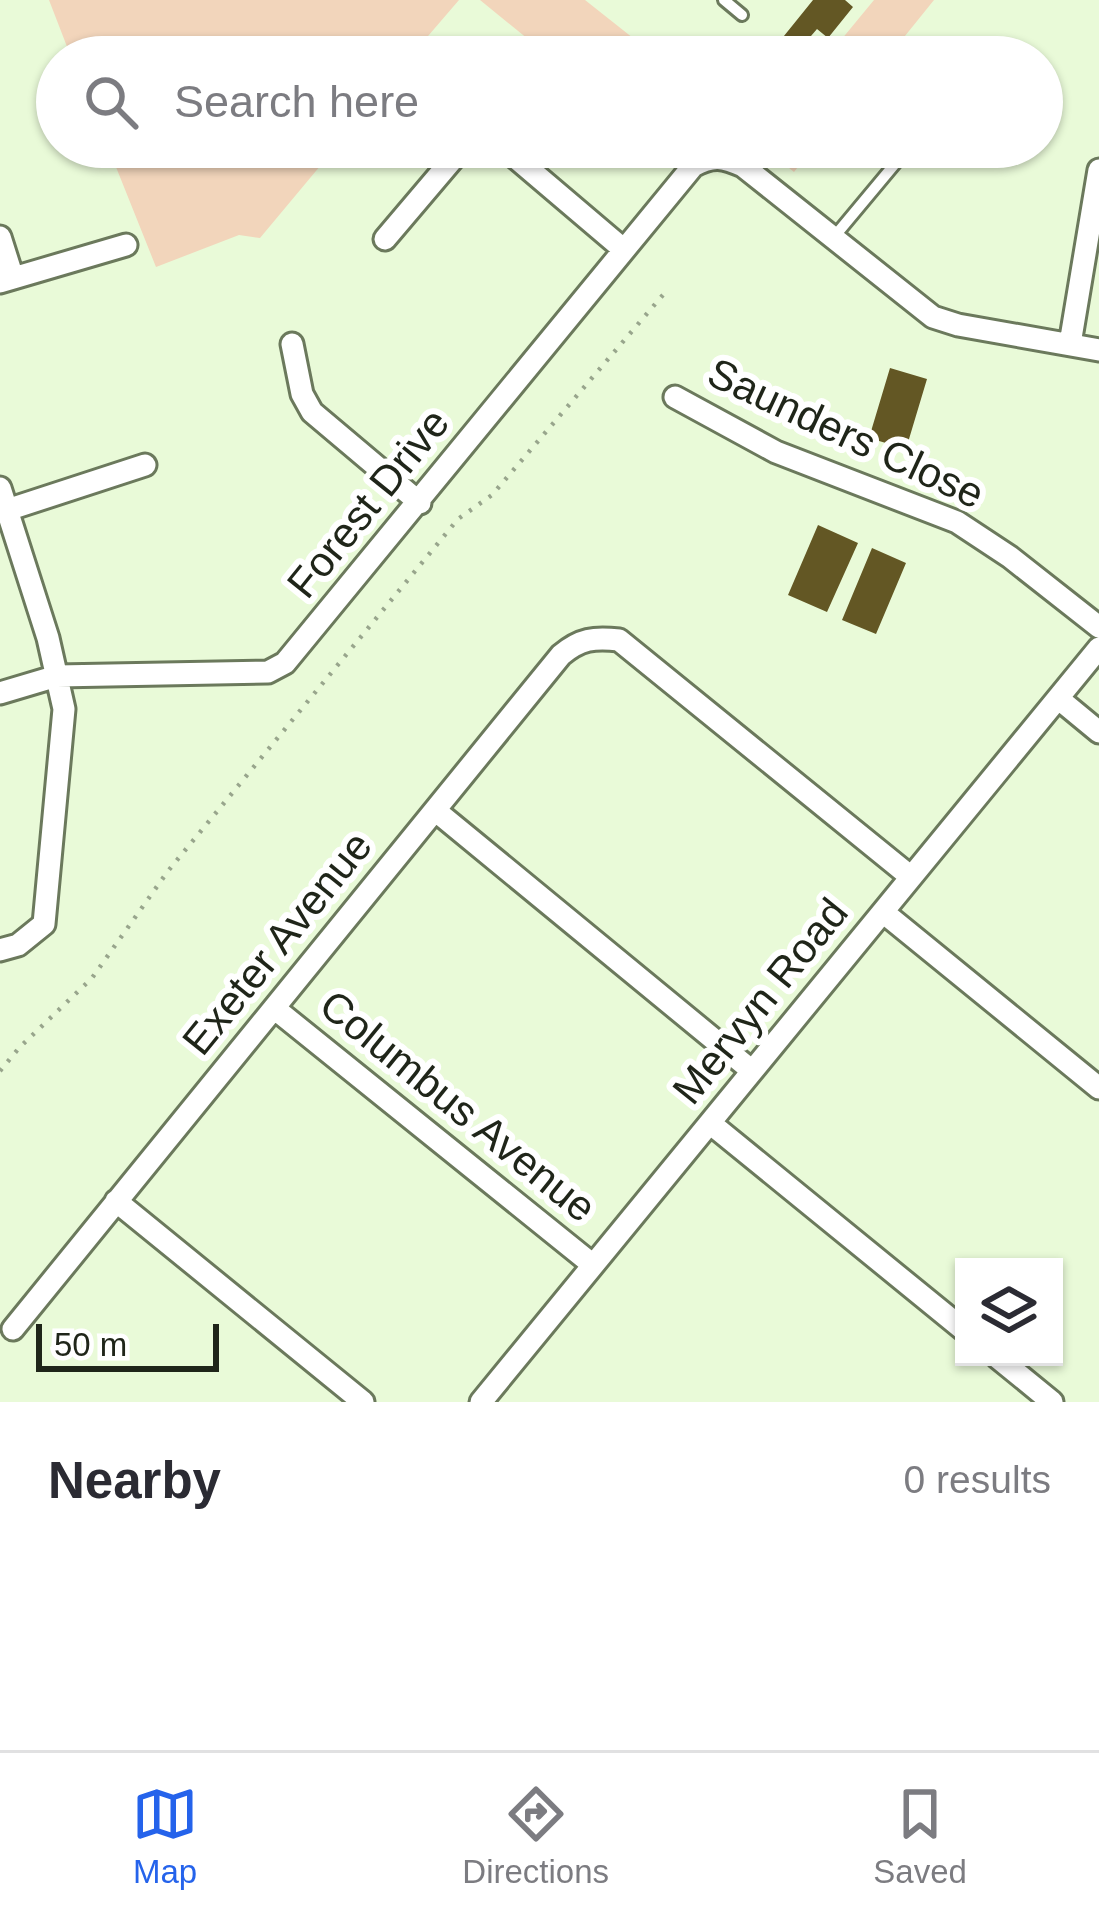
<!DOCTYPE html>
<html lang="en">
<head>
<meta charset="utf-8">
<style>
	:root { --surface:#fff; --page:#f7f7f7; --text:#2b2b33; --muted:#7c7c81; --line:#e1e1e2; --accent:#2563eb }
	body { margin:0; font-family:Arial,sans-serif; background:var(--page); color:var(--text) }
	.controls { position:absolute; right:36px; bottom:36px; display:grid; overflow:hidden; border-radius:0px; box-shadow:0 3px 9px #0004 }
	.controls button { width:108px; height:108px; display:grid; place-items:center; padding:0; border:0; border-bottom:3px solid var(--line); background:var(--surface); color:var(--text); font:60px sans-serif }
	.scale { position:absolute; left:36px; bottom:30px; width:183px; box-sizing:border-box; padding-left:12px; border:6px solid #1f2519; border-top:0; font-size:33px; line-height:42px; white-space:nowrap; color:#1f2519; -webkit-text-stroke:9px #fff; paint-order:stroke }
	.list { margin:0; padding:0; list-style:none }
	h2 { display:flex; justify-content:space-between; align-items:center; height:156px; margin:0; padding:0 48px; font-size:51px }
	h2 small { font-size:39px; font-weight:400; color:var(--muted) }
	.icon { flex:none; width:66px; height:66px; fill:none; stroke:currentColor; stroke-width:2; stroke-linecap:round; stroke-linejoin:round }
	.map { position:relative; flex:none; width:1099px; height:1402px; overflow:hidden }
	.search { position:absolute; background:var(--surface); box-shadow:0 3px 9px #0004; left:36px; right:36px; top:36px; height:132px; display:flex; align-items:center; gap:30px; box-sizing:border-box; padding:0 42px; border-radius:66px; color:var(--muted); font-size:45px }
	.sheet { height:348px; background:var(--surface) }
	nav { display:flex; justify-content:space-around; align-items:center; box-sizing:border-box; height:168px; border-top:3px solid var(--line); background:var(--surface); font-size:33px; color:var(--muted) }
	nav a { display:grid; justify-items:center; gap:6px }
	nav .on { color:var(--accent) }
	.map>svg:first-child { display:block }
</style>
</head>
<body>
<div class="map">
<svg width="1099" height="1402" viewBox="0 0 1099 1402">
	<rect width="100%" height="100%" fill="#e9fad8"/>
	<path fill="#f2d5bb" d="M49 0H459L410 57H71Z
		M480 0H585L657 57H550Z
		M874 0H934L888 57H827Z
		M108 147H336L260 238 239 235 156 267Z
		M763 147H814L794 172Z"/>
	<path fill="#635724" d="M813 0H845L853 7 828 38 817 29 811 36 808 41 818 49 812 57H767Z
		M890 368 927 379 906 449 869 438Z
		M818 525 858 543 827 612 788 595Z
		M872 548 906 563 876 634 842 620Z"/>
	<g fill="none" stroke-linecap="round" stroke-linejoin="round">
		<defs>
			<path id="service" d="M724 0 742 15
				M834 237 909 147"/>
			<path id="minor" d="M503 147 623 249
				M0 237 13 278
				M385 239 463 147
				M0 282 126 245
				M292 344 302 394 312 412 420 503
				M1070 344 1099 170
				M675 397 776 452 957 522 1010 557 1099 627
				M0 488 48 638 64 709 44 924 18 945 0 950
				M7 510 145 465
				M0 693 57 676 268 672 285 663 693 166C713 155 723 157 743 166L933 317 958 325 1099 350
				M1059 699 1099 732
				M436 811 751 1070
				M883 912 1099 1088
				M274 1008 593 1265
				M710 1123 964 1330
				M116 1201 363 1402
				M13 1329 561 655C580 639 594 637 619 640L911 877
				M997 1357 1052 1402
				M481 1402 1099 648"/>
		</defs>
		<use href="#service" stroke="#6b795c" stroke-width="16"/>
		<use href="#minor" stroke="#6b795c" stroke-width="27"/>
		<path stroke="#98a58c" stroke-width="4.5" stroke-dasharray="3 9" stroke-linecap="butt" d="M0 1071 19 1048 92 978 168 871 458 519 492 495 668 289"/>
		<use href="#service" stroke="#fff" stroke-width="10"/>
		<use href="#minor" stroke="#fff" stroke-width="21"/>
	</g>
	<g text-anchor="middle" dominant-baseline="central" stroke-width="12" stroke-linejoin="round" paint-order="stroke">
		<g font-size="42" fill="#1f2519" stroke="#fff">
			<text transform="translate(846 433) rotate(25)">Saunders Close</text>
			<text transform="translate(368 503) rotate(-51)">Forest Drive</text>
			<text transform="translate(277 943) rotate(-51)">Exeter Avenue</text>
			<text transform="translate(760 1001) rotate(-51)">Mervyn Road</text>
			<text transform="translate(458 1106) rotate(39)">Columbus Avenue</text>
		</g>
	</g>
</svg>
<div class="controls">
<button><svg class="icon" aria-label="layers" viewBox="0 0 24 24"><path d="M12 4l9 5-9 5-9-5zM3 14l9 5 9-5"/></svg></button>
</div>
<div class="scale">50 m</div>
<div class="search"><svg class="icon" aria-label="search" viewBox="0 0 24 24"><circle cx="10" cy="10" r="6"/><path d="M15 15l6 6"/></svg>Search here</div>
</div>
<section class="sheet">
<h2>Nearby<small>0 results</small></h2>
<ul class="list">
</ul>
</section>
<nav>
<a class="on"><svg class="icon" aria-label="map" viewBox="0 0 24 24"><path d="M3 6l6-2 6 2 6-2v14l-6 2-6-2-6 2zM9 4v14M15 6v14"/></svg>Map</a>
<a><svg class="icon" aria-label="directions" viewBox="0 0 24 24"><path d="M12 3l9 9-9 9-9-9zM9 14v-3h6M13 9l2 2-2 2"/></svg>Directions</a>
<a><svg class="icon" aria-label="saved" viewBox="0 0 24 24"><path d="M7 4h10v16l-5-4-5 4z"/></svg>Saved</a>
</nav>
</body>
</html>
